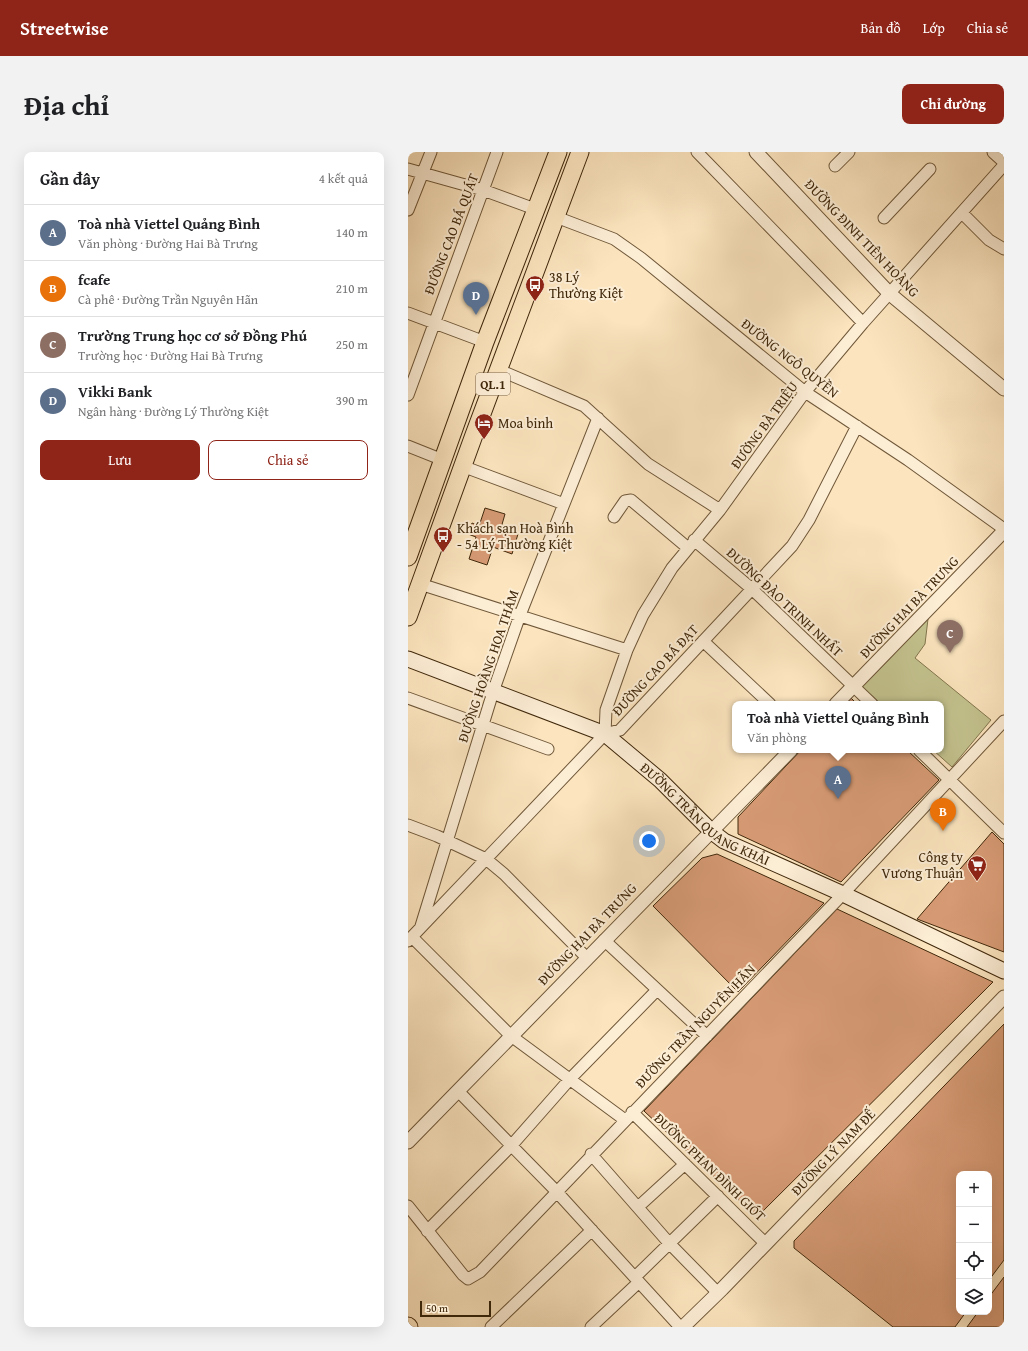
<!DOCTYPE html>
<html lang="vi">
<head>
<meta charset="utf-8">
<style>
	:root { --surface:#fff; --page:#f2f2f2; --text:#202124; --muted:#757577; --line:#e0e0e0; --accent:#8f2418 }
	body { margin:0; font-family:"Gentium Book Plus",serif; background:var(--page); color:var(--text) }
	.controls { position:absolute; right:12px; bottom:12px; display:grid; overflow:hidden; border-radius:8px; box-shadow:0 4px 16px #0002 }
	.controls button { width:36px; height:36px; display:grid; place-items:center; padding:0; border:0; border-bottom:1px solid var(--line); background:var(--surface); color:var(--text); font:20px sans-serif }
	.scale { position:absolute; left:12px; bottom:10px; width:71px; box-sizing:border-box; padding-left:4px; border:2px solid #40280b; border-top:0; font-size:11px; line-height:14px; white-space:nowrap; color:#40280b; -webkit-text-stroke:3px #fcedd5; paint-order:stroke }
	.you { position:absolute; left:241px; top:689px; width:14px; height:14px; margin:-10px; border:3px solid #fff; border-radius:50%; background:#1a73e8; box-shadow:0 0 0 6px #1a73e833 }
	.badge { display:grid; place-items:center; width:26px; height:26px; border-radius:50%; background:var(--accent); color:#fff; font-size:13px; font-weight:700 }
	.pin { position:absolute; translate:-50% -33px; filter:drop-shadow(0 1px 2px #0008) }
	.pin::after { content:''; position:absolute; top:21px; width:14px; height:12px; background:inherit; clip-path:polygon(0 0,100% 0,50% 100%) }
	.popup { position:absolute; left:324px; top:549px; width:212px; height:52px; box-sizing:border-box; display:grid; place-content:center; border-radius:8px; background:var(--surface); filter:drop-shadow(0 1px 3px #0005); font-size:13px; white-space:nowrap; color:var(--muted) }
	.popup b { font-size:15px; color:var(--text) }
	.popup::after { content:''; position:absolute; left:50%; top:100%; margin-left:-8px; border:8px solid transparent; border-top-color:var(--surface) }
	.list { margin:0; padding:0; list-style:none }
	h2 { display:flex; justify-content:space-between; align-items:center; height:52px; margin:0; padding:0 16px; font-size:17px }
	h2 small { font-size:13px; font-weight:400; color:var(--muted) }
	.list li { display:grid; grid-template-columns:26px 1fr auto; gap:12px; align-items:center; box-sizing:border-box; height:56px; padding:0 16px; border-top:1px solid var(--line) }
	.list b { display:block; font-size:15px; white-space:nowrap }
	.list p { margin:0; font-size:13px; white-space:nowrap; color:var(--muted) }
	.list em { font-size:13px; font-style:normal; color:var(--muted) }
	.actions { display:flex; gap:8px; padding:12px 16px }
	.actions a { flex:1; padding:9px 0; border:1px solid var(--accent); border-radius:8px; text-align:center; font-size:14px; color:var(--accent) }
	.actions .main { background:var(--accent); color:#fff }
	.icon { flex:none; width:22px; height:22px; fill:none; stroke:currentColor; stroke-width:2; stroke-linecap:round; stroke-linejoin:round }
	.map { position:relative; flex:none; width:596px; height:1175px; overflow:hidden; border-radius:8px }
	header { display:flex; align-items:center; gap:24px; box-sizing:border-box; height:56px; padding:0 20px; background:var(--accent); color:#fff }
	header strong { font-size:19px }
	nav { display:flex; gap:22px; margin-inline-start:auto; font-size:14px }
	.intro { display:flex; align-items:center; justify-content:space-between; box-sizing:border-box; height:96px; padding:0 24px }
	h1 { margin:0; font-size:28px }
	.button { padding:10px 18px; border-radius:8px; background:var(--accent); color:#fff; font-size:14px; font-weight:700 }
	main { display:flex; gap:24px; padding:0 24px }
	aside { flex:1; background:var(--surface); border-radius:8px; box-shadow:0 4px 16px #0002 }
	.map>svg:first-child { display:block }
</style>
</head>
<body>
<header>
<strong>Streetwise</strong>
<nav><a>Bản đồ</a><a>Lớp</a><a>Chia sẻ</a></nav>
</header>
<div class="intro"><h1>Địa chỉ</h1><a class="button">Chỉ đường</a></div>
<main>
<aside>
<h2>Gần đây<small>4 kết quả</small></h2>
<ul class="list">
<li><span class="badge" style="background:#5c6f8a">A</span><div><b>Toà nhà Viettel Quảng Bình</b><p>Văn phòng · Đường Hai Bà Trưng</p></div><em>140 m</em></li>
<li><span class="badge" style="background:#e8710a">B</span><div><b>fcafe</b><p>Cà phê · Đường Trần Nguyên Hãn</p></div><em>210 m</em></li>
<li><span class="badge" style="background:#8d6e63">C</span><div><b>Trường Trung học cơ sở Đồng Phú</b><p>Trường học · Đường Hai Bà Trưng</p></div><em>250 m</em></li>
<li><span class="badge" style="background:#5c6f8a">D</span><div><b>Vikki Bank</b><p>Ngân hàng · Đường Lý Thường Kiệt</p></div><em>390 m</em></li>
</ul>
<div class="actions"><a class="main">Lưu</a><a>Chia sẻ</a></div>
</aside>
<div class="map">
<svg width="596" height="1175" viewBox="0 0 596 1175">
	<rect width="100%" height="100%" fill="#fbe4be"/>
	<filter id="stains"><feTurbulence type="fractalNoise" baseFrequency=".005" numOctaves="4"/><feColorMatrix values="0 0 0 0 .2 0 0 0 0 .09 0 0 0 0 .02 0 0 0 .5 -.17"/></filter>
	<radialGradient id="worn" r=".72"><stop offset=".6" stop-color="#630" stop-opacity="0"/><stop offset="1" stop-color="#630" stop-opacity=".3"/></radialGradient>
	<path fill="#c3c28e" stroke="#82754c" d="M520 467 517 492 507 506 583 568 544 615 525 598H533V552H473L454 535Z"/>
	<path fill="#d79b75" stroke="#40280b" d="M77 356 97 362 93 376 110 382 104 402 85 395 79 413 61 407 68 385 60 382 64 371 71 374Z
		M443 546 449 552H437Z
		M393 598H499L531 628 433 730 330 682V665Z
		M584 680 596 692V800L509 767Z
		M309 702 416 751 330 840 245 754 294 706Z
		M429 757 585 830 349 1065 236 959Z
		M596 872V1108L581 1128V1022H551V1160H558L547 1175H485L386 1096V1089Z
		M596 1125V1175H559L570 1160H581V1145Z"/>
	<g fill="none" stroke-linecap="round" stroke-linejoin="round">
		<defs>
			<path id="minor" d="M289 0 455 171
				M427 14 441 0
				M0 17 75 38 127 57
				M0 58 23 0
				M554 61 581 88 596 97
				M148 65 206 87 233 106 397 240 500 308 596 377
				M476 66 522 17
				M0 161 77 190
				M91 218 176 254 240 312 312 358
				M0 243 89 0
				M0 294 35 308
				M54 314 156 352
				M206 365 217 349 223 348 280 396
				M286 388 344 437 464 552
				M12 432 219 498
				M295 489 362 552
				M0 546 140 597
				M197 582 198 558 219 498 235 463 264 416 312 358 397 240 455 171 596 13
				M511 598 596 681
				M0 673 29 684 78 707 96 722 179 806
				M13 774 85 540 112 463 190 266
				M4 785 103 884 217 968
				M196 788 299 884
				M0 789 197 582 212 578 384 394 401 368 449 274
				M50 939 148 1039 272 1175
				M224 960 358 1092
				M183 1002 261 1091 310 1141
				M0 1054 55 1123 60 1127 72 1120 435 742 596 569
				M230 1055 277 1012
				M19 1079 103 994 162 927 249 838
				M227 1125 310 1044
				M83 1175 184 1078
				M183 1175 231 1130"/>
			<path id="tertiary" d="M348 0 482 142 596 237
				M586 0 596 9
				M428 552 596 379
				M0 990 383 598
				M275 1175 314 1137 596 845"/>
			<g id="secondary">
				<path id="s1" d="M0 507 197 582 252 628 303 679 316 689 435 742 596 819"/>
			</g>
			<path id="primary" d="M0 405 77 190 150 0
				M0 465 66 283 172 0
				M0 1174 1 1175"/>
		</defs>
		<use href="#minor" stroke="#6f5738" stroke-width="13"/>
		<use href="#tertiary" stroke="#6f5738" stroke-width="15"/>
		<use href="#secondary" stroke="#40280b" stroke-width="17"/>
		<use href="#primary" stroke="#40280b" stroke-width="19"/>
		<use href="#minor" stroke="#fcedd5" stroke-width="11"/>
		<use href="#tertiary" stroke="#fcedd5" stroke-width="13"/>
		<use href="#secondary" stroke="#fcedd5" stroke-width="15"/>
		<use href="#primary" stroke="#fbe4be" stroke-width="17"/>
	</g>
	<defs>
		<symbol id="bus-pin" viewBox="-11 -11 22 30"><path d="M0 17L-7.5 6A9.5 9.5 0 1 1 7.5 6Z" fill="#8f2418" stroke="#fcedd5"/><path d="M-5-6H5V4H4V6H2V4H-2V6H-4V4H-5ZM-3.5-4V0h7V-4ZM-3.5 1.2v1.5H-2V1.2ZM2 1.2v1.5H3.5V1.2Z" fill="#fff"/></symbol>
		<symbol id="hotel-pin" viewBox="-11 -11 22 30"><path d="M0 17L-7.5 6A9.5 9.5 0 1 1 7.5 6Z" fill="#8f2418" stroke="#fcedd5"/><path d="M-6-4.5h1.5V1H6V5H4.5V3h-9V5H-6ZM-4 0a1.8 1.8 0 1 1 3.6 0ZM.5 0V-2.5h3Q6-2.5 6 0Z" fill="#fff"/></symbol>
		<symbol id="supermarket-pin" viewBox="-11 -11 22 30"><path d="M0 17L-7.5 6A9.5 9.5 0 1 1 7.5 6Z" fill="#8f2418" stroke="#fcedd5"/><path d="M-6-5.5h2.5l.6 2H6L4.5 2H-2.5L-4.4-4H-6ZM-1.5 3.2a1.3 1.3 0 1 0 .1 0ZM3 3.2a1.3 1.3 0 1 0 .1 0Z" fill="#fff"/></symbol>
	</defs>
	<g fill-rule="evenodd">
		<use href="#bus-pin" x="116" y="122" width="22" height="30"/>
		<use href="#hotel-pin" x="65" y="260" width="22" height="30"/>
		<use href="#bus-pin" x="24" y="373" width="22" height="30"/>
		<use href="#supermarket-pin" x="558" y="702" width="22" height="30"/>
	</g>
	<g text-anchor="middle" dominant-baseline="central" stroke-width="4" stroke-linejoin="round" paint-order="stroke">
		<rect fill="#fcedd5" stroke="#786348" stroke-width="1" x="68" y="221" width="34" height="22" rx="3"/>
		<g font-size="13" font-weight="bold" fill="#40280b">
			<text x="85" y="232">QL.1</text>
		</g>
		<g font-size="14" fill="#40280b" stroke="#fcedd5">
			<text transform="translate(43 82) rotate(-69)">ĐƯỜNG CAO BÁ QUÁT</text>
			<text transform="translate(454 86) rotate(46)">ĐƯỜNG ĐINH TIÊN HOÀNG</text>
			<text transform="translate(382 206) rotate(38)">ĐƯỜNG NGÔ QUYỀN</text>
			<text transform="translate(356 273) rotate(-54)">ĐƯỜNG BÀ TRIỆU</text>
			<text transform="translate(377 450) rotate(43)">ĐƯỜNG ĐÀO TRINH NHẤT</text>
			<text transform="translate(501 455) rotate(-46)">ĐƯỜNG HAI BÀ TRƯNG</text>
			<text transform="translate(80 514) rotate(-71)">ĐƯỜNG HOÀNG HOA THÁM</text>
			<text transform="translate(247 518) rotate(-47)">ĐƯỜNG CAO BÁ ĐẠT</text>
			<text stroke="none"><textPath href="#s1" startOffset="340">ĐƯỜNG TRẦN QUANG KHẢI</textPath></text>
			<text transform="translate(179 782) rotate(-46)">ĐƯỜNG HAI BÀ TRƯNG</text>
			<text transform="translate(287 874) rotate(-46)">ĐƯỜNG TRẦN NGUYÊN HÃN</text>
			<text transform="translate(425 1000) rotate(-46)">ĐƯỜNG LÝ NAM ĐẾ</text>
			<text transform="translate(302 1015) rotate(44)">ĐƯỜNG PHAN ĐÌNH GIÓT</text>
		</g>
		<g font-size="14" fill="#40280b" stroke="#fcedd5" text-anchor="start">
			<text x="141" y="125">38 Lý<tspan x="141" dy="16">Thường Kiệt</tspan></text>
			<text x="90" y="271">Moa binh</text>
			<text x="49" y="376">Khách sạn Hoà Bình<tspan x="49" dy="16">- 54 Lý Thường Kiệt</tspan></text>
			<text x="555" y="705" text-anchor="end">Công ty<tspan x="555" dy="16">Vương Thuận</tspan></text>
		</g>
	</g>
	<rect width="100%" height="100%" filter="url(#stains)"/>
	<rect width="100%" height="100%" fill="url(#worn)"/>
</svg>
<div class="controls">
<button>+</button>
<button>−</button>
<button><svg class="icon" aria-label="locate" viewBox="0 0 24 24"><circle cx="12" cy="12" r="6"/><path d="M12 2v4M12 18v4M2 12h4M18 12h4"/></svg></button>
<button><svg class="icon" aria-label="layers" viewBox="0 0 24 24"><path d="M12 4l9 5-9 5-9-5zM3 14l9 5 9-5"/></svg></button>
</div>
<div class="scale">50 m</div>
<div class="you"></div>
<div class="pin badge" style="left:430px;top:647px;background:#5c6f8a">A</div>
<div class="popup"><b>Toà nhà Viettel Quảng Bình</b>Văn phòng</div>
<div class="pin badge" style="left:535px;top:679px;background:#e8710a">B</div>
<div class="pin badge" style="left:542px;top:501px;background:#8d6e63">C</div>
<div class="pin badge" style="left:68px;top:163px;background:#5c6f8a">D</div>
</div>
</main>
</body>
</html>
